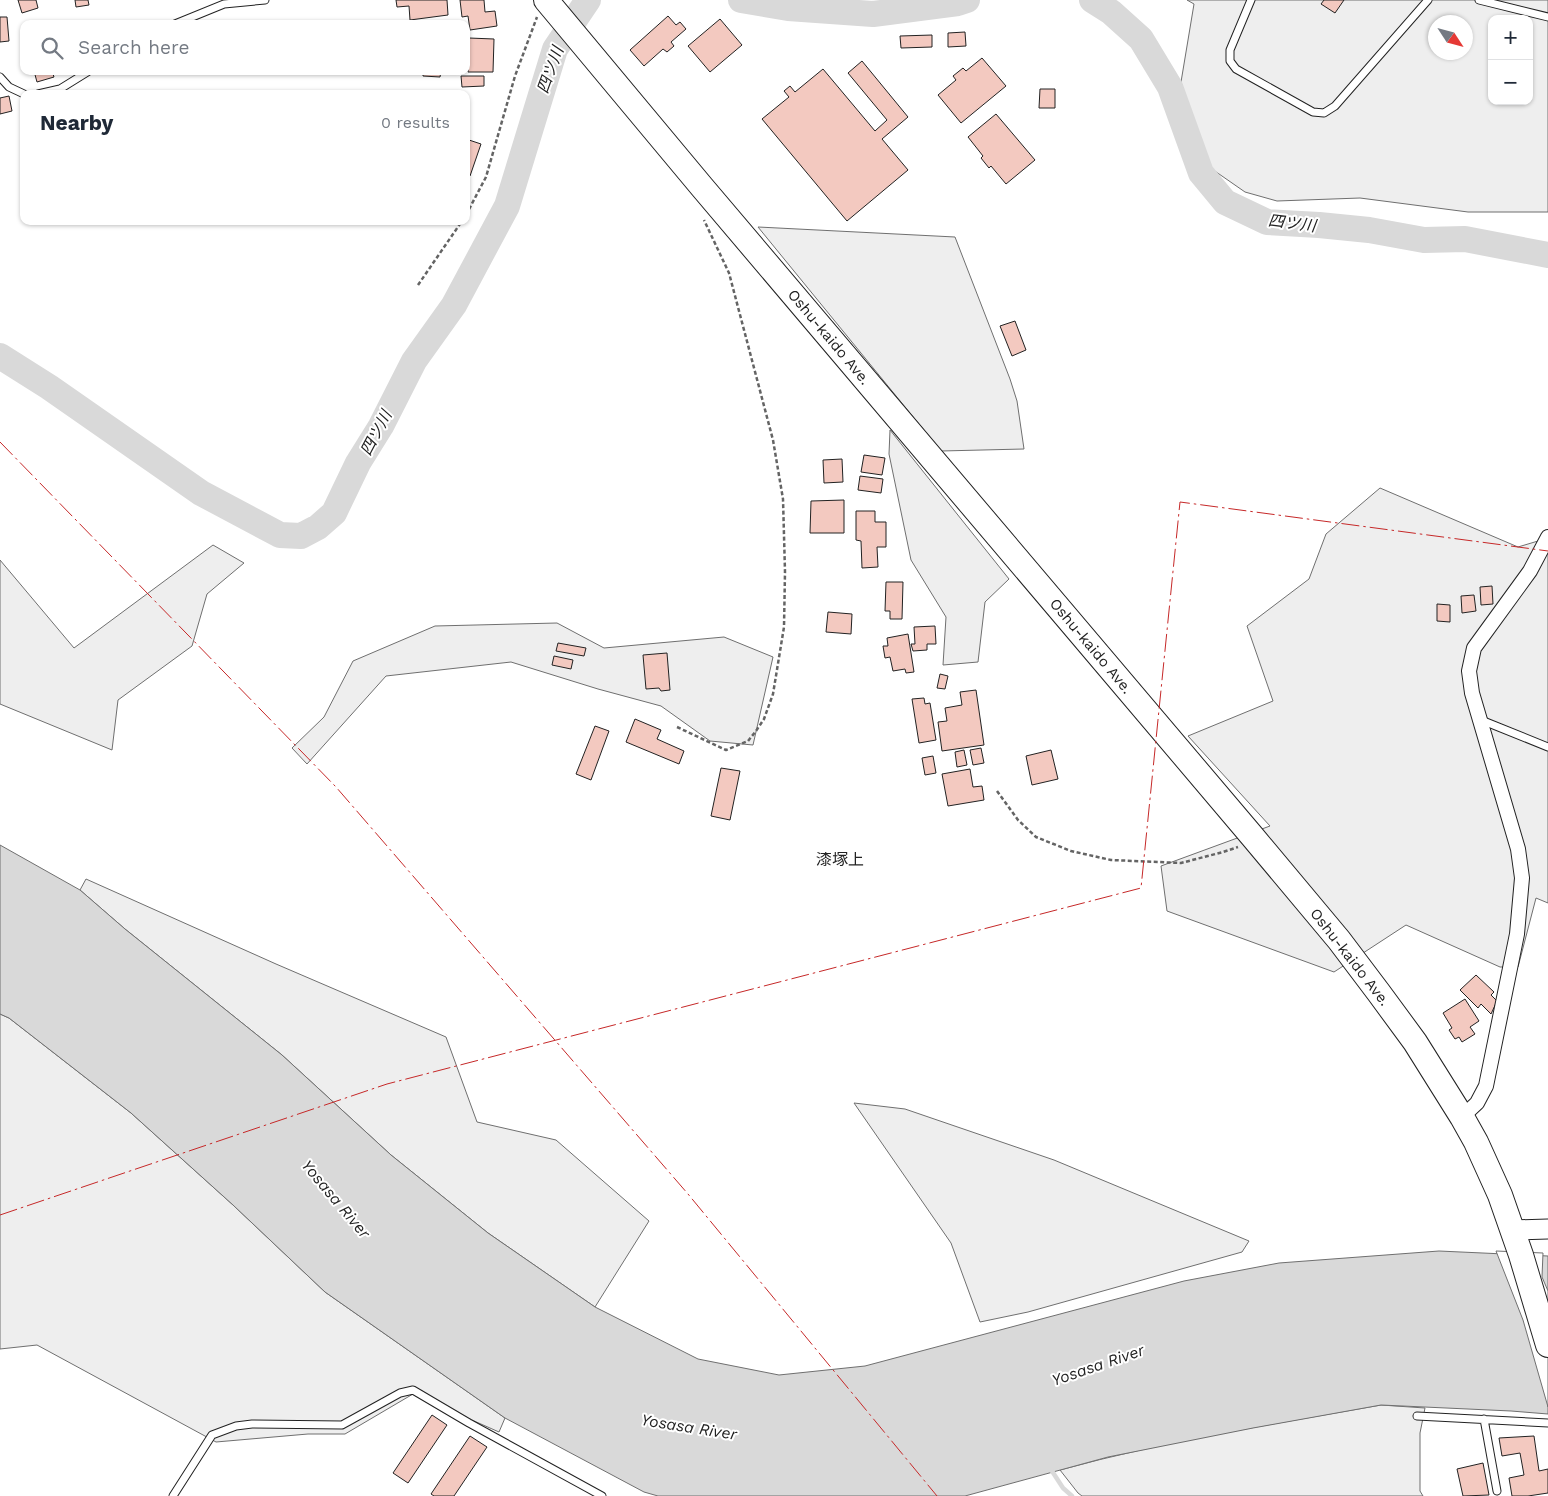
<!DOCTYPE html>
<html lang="en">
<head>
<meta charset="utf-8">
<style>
	:root { --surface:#fff; --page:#f6f6f7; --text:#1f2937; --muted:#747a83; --line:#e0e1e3 }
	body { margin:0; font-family:"Work Sans","Noto Sans JP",sans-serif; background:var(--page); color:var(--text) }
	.controls { position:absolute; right:15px; top:15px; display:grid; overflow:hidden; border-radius:10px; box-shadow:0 1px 4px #0004 }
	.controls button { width:45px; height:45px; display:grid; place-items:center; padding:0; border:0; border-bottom:1px solid var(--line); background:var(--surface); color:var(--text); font:25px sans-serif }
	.compass { position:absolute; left:1428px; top:15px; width:45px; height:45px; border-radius:50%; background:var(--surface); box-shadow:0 1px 4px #0004; rotate:126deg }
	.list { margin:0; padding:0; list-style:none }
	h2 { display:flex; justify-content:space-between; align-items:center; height:65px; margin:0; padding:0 20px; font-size:21px }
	h2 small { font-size:16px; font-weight:400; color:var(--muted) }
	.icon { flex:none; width:28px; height:28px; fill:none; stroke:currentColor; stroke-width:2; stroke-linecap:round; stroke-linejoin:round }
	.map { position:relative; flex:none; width:1548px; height:1496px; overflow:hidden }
	.search { position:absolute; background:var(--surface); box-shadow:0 1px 4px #0004; left:20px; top:20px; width:450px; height:55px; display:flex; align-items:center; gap:12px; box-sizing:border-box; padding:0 18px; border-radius:10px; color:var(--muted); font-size:19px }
	.panel { position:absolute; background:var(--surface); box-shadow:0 1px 4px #0004; left:20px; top:90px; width:450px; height:135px; border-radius:10px }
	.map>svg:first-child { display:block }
</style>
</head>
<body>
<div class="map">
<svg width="1548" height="1496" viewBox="0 0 1548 1496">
	<rect width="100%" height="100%" fill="#fff"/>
	<path fill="#eee" stroke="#6f6f6f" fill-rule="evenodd" d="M1187 0H1548V212H1468L1360 198 1277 201 1245 192 1209 167 1181 82 1194 4ZM1492 19H1529V101H1492ZM1436 22H1466V52H1436Z
		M758 227 955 237 1010 379 1017 401 1024 449 941 451Z
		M890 430 1009 579 985 602 978 662 943 665 946 617 911 560 889 454Z
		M1380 488 1518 547 1548 538V903L1536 898 1518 967H1500L1406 925 1334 972 1167 911 1161 866 1270 826 1188 736 1273 701 1247 626 1309 579 1326 534Z
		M213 545 244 563 207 594 192 646 118 700 112 750 0 704V560L74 648Z
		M557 623 604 648 724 637 773 657 753 745 710 741 661 706 598 689 511 662 386 676 307 764 292 748 324 717 353 661 435 626Z
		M86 879 276 964 446 1037 477 1122 556 1140 649 1221 595 1307 488 1233 391 1155 282 1055 125 929 80 890Z
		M0 1014 9 1018 131 1113 233 1205 325 1292 505 1418 499 1432 413 1394 345 1434H308L216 1442 37 1345 0 1349Z
		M854 1103 905 1109 1054 1160 1249 1241 1242 1252 1028 1312 980 1322 951 1243Z
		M1381 1405 1425 1408 1420 1433V1491L1423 1496H1082L1078 1493 1060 1470C1165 1441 1274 1424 1381 1405Z"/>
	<path fill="#d9d9d9" stroke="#6f6f6f" d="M0 845 80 890 125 929 282 1055 391 1155 488 1233 595 1307 698 1359 779 1375 865 1366 1184 1281 1279 1263 1439 1251 1548 1256V1414L1511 1411 1381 1405 1253 1428 1108 1457 965 1496H658L644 1492 505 1418 325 1292 233 1205 131 1113 9 1018 0 1014Z"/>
	<path fill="#fff" stroke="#6f6f6f" d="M1496 1251 1543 1253 1542 1277 1548 1291V1407L1523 1320Z"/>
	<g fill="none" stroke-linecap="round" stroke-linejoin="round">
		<path stroke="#d9d9d9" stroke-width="4.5" d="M1050 1468 1063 1488 1072 1496"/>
		<path stroke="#d9d9d9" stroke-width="26" d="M741 0 788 8 873 14 958 3 967 0
			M1092 0 1111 12 1141 39 1170 87 1201 173 1225 202 1267 222 1319 225 1369 230 1424 240 1465 239 1548 255
			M0 356 49 387 201 493 280 535 301 536 318 527 334 513 358 463 381 426 414 361 454 305 507 206 555 49 588 0"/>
	</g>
	<path fill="#f3c9c0" stroke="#222" d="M18 0H36L38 8 22 13Z
		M75 0H88L89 5 76 7Z
		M396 0H447L448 15 410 20 409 6 397 7Z
		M460 0H484L485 12 495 11 497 26 470 30 468 16 462 17Z
		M1324 0H1344L1335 13 1321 4Z
		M668 16 676 25 680 22 686 29 671 42 674 46 667 52 663 49 644 66 630 50Z
		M0 17H7L9 41 0 42Z
		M720 19 742 45 710 72 688 46Z
		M965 32 966 46 948 47V33Z
		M932 35V47L901 48 900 36Z
		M469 38 494 39 493 72H468Z
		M982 58 1006 86 961 123 938 95 956 80 953 76 963 68 966 71Z
		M862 61 908 117 882 139 908 170 847 221 762 119 789 97 784 91 790 86 795 92 823 69 875 131 887 120 848 73Z
		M34 71H52L54 77 37 82Z
		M423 71H441L440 77 423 76Z
		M461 76H484V86L462 87Z
		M1040 89H1055V108H1039Z
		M9 96 12 111 0 114V98Z
		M996 114 1035 160 1006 184 991 166 989 168 981 158 983 156 968 137Z
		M466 139 481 144 470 176 466 174Z
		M1015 321 1026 350 1012 356 1000 326Z
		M864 455 885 458 882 475 861 472Z
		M842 459 843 482 824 483 823 460Z
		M860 476 883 479 881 493 858 490Z
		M844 500V533H810L811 501Z
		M856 511H875V522H886V547H877L878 567 862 568 861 541 856 540Z
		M886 582H903L902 619H890V611H885Z
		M1492 586 1493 604 1481 605 1480 587Z
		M1474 595 1476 611 1462 613 1461 596Z
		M1437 604 1450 605V622L1437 621Z
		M828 612 852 614 851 634 826 632Z
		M935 626 936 644H927V650L913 651 911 644H915L914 627Z
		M908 634 914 672 906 673 905 669 893 671 890 657 885 658 883 646H888L887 638Z
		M558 643 586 648 584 656 556 651Z
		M667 653 670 690 661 691 659 688 646 689 643 655Z
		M554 656 573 660 571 669 552 665Z
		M940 674 948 676 945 689 937 688Z
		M976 690 984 745 942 751 938 722 947 721 945 708 962 705 960 692Z
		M924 698 925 704 930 703 936 740 919 743 912 699Z
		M635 719 661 730 657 739 684 751 679 764 626 742Z
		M595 726 609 731 591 780 576 774Z
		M981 748 984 763 973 765 970 750Z
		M964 750 967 765 957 767 955 752Z
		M1051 750 1058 779 1032 785 1026 756Z
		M933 756 936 773 925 775 922 758Z
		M721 768 740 771 730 820 711 816Z
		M970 769 973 787 982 786 984 800 948 806 942 774Z
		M1476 975 1494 992 1491 995 1497 1001 1491 1014 1481 1004 1478 1008 1460 990Z
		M1465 999 1479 1021 1470 1027 1475 1034 1462 1042 1459 1037 1455 1039 1449 1030 1452 1028 1443 1013Z
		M432 1415 447 1425 408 1483 393 1473Z
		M470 1436 487 1447 454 1496H434L431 1494Z
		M1534 1436 1539 1471 1548 1469V1493L1528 1496H1512L1509 1478 1524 1475 1520 1453 1502 1456 1499 1438Z
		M1483 1463 1489 1495 1463 1496 1457 1469Z"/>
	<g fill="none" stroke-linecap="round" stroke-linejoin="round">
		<defs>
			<path id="lane" d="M1251 0 1230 50V61L1236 69 1313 112 1324 113 1335 106 1428 0
				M1479 0 1548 17
				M175 24 224 4 265 0
				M0 77 9 87 24 94
				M38 94 60 89 89 71
				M1481 720 1548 747
				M1417 1416 1548 1423
				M1484 1419 1497 1491
				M173 1496 212 1435 236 1426 252 1424 342 1425 400 1393 413 1390 469 1423 602 1496"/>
			<path id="street" d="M1462 1117 1477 1103 1486 1086 1517 934 1522 878 1518 849 1472 693 1469 671 1474 648 1530 571 1548 537"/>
			<path id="secondary" d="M1513 1230 1548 1229"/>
			<path id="highway" d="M546 0 702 187 1252 836 1339 940 1379 993 1415 1042 1462 1117 1476 1142 1500 1195 1521 1255 1548 1345"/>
		</defs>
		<use href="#lane" stroke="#222" stroke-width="9"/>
		<use href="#street" stroke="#222" stroke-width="16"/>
		<use href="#secondary" stroke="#222" stroke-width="21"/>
		<use href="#highway" stroke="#222" stroke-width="26"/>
		<path stroke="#646464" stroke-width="2.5" stroke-dasharray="4 2.5" stroke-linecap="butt" d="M466 215 486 177 515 76 537 17
			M418 285 462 221
			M677 727 726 750 748 741 756 731 764 719 773 694 784 627 785 572 783 499 773 440 729 273 704 220
			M997 791 1018 820 1036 837 1071 851 1111 860 1181 863 1223 852 1238 847"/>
		<use href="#lane" stroke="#fff" stroke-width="7"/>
		<use href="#street" stroke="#fff" stroke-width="14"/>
		<use href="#secondary" stroke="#fff" stroke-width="19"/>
		<use href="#highway" stroke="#fff" stroke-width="24"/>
		<path stroke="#c62828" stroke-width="1" stroke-dasharray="18 4 2.5 4" stroke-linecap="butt" d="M0 442 336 787 688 1194 937 1496
			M0 1215 387 1084 1141 888 1180 502 1548 551"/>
	</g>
	<g text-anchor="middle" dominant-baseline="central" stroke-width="4" stroke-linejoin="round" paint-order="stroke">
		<g font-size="15" fill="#222" stroke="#fff">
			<text transform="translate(829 337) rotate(50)">Oshu-kaido Ave.</text>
			<text transform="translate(1091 646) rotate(50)">Oshu-kaido Ave.</text>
			<text transform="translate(1350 957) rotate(52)">Oshu-kaido Ave.</text>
		</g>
		<g font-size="16" font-style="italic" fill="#222" stroke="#fff">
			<text transform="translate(550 70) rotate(-70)">四ツ川</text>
			<text transform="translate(1292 223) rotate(7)">四ツ川</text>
			<text transform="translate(376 433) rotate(-62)">四ツ川</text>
			<text transform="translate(336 1199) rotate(50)">Yosasa River</text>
			<text transform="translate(1098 1365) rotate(-19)">Yosasa River</text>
			<text transform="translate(689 1427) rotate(9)">Yosasa River</text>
		</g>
		<g font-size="16" fill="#222" stroke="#fff">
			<text x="840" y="859">漆塚上</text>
		</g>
	</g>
</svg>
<div class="controls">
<button>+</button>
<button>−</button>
</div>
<svg class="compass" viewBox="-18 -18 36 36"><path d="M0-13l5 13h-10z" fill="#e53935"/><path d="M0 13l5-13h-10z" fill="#747a83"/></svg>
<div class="search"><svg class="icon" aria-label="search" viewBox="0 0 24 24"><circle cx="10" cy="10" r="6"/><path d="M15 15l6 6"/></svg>Search here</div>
<section class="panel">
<h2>Nearby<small>0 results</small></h2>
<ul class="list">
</ul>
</section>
</div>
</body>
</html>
